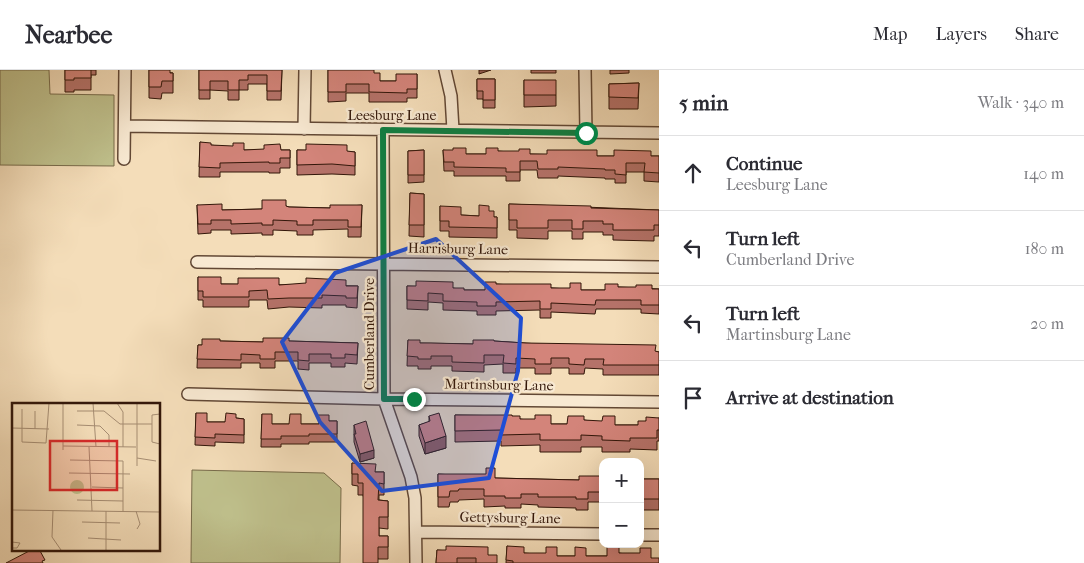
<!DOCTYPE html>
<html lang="en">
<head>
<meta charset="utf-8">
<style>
	:root { --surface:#fff; --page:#f7f7f7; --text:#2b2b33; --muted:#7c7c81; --line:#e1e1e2 }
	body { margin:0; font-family:"IM FELL French Canon",serif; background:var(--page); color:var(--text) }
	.controls { position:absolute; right:15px; bottom:15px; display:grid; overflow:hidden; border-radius:10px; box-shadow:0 5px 20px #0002 }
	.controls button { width:45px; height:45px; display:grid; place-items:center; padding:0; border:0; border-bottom:1px solid var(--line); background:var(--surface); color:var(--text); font:25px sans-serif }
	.stop { position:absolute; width:15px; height:15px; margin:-11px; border:4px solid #0b8043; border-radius:50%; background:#fff }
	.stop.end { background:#0b8043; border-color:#fff; box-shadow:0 1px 5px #0008 }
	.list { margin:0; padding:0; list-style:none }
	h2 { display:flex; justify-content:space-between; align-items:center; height:65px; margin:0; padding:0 20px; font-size:21px }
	h2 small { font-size:16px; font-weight:400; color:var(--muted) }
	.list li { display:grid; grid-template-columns:32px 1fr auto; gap:15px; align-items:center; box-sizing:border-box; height:75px; padding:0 20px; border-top:1px solid var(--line) }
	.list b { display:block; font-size:19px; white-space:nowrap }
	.list p { margin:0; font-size:16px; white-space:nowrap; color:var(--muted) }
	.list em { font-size:16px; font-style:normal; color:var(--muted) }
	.icon { flex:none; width:28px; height:28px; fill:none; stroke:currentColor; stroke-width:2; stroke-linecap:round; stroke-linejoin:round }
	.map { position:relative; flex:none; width:659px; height:493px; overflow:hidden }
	header { display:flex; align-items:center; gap:30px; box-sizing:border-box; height:70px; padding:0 25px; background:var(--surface); border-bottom:1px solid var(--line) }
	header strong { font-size:24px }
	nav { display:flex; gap:28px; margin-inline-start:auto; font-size:18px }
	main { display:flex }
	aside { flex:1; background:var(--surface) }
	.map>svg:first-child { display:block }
</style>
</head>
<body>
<header>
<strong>Nearbee</strong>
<nav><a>Map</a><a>Layers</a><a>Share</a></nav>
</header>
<main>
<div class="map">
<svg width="659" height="493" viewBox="0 0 659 493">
	<rect width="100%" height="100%" fill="#f4ddb9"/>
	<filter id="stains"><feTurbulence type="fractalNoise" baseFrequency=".004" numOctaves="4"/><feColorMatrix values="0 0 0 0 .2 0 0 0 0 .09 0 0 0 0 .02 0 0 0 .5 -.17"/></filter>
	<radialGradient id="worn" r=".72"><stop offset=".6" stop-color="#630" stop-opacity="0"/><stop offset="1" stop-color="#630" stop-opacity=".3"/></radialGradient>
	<path fill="#bfc08c" stroke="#786b4a" d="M0 0H49L50 24 114 25V96L0 95Z
		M192 400 324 403 341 418 340 493H191Z"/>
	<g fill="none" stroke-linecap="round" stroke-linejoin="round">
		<defs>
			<path id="street" d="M445 0 451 26 453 60
				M585 0 586 63
				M125 56 659 63
				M304 59 305 0
				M383 60 384 329 411 407 415 428 416 493
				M124 89 125 0
				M197 192 659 197
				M188 324 384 329 659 332
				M417 462 603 464
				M640 465H659"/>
		</defs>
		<use href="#street" stroke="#624835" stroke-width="14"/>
		<use href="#street" stroke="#f8e9d2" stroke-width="11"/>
	</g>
	<path fill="#b57269" stroke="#321609" d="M65 0H96V5H91V20H74V22H65Z
		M149 0 173 3V23H162L161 29 149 28Z
		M199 0H282L281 30H267V14H248V20H239V30H228V21L210 20V29H199Z
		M328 0 374 3 380 11H396L417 4V28H407V32H369V23H346V31L328 32Z
		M531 0H556V3H531Z
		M610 0H629V3L610 4Z
		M477 9H495V38H483V29H477Z
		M524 10 556 25V36L524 37Z
		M639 13 638 39H609V14Z
		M200 72 211 75 244 80H290V98H280V103H269V102H220V107H199Z
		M297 80 355 82V105L332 104 297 105Z
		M424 80V112L408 113V81Z
		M443 80 466 84H486L498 81 530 84 597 86H659V112L644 111V102H626V113H615V109H605V108L558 106V108H538L537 100H520V111H506V106H454V101H444Z
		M410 123 424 124V167L409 166Z
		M509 134 659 140V166H654V171L613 170V165H603V162H583V169H572V161H548V169L517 168V160H509Z
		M197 135 222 140 262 139 286 136 289 137 330 138 362 135 361 167H348V159L313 160V165H297V161L273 160V165H262V163L231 164V160H211V163L198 164Z
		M440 136 461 145 479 146 489 141 494 147H497V168L449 167V161H440Z
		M198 207 221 214 358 216 357 238 346 237V235H322V238L289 237 268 239 267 230H249V237H203V230H198Z
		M496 214 581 220H605L618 217 659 219V244L641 243V239H596L595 244 551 242V248H540V240L496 241V245H477V241L443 240V233L428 232V240L407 239V216L453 218 464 220H485Z
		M408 270 420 273 473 274 494 271 659 282V305H603V299L585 298 584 304H569V298H551V304H535V298H516V303H503V294L484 295V302L452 301V296H431V299H418V296H407Z
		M220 271 263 272 289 271 358 273 357 294 345 293V297H331V293H309V300L298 299V291H275V298H260V293H241V298H197L198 275H202Z
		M196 343 207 352H225L236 348 244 349V373L215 372V376L195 375Z
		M262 344 272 354H318L329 351H337V372H309V374H281V377H261Z
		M455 345 512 346 520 349 551 354H567L584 350 615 355H638L646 351 659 348V371H657V380L630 379V382H602V377H581V382H540V375L501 376V371L455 372Z
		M429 346 446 378 425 384 419 366V355L429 352Z
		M354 355 374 388 360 392 354 372Z
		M352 393 375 402H384V425H379V430L388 431V459L379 458V466H388V489H378L363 425H358V416L352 415Z
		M438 404 495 408 579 410 603 406V432H588V440H576V438L538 437V435L521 434V438H505V436L484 437V429L459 430 458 432H450L449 437H438Z
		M640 409H659V440H640Z
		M507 476 524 483 557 486H607L619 483 651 488 659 493H506Z
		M437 480 488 485 497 493H436Z"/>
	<path fill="#945c55" stroke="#321609" d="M479 0H491L479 4Z
		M446 366V378L425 384V373Z
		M374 380V388L360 392V384Z"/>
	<path fill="#d3847a" stroke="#321609" d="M65 0H91V8H74V10H65Z
		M149 0H170V3H173V11H162L161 17H149Z
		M199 0H282L281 21H267V5H248V10H239V20H228V11H210V20H199Z
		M328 0H374V3H380V11H396V4H417V19H407V23L369 22V14H346V22H328Z
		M477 9H495V30H483V21H477Z
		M524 10H556V25H524Z
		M639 13 638 28 609 27V14Z
		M200 72 211 73V75L233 76V73H244V80L264 79V75L280 74 281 80H290V88H280V93H269V92L220 93V98L199 97Z
		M306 74 347 75V81L355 82V96L332 94 297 95V80H306Z
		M453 78H466V84H486V78H498V81H519V79H530V84H547V80H597V86H614V80L651 81V86H659V103L644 102 645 93H626V105L615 104V100H605V99L558 97V99H538L537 91H520V102H506V98L454 97V92H444L443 80H453Z
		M424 80V105H408V81Z
		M410 123 424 124V155H409Z
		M262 130H286V136L289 137 330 138V135H362L361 157H348V150H313V155H297V151L273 150V155H262V153L231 154V150H211V154H198L197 135 222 134V140L262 139Z
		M509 134 591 136V138L659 140V155H654V160H613V154H603V151H583V159H572V150H548V158H517V150H509Z
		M479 135 489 136V141H494V147H497V158L449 157V151H440V136L461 137V145L479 146Z
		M198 207H221V214H238V208H279V215L306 213V208L346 210V216H358L357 228H346V226L322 225V228H289L268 229 267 220 249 221V227H203V221H198Z
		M416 211 453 212V218H464V220H485V212H496V214H551V218H570V213H581V220H605V214H618V217H636V215H652V219H659V235H641V230H596L595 235 551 233V239H540V231L496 232V236H477V232L443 231V224L428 223V231L407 230V216H416Z
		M263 268H289V271L358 273 357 285 345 284V288H331V284H309V291L298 290V282H275V289H260V285L241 284V290L197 289 198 275H202V269H220V271L263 272Z
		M408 270H420V273H431L473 274V270H494V271L526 273 656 275 655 281 659 282V295H603L604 289H585L584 295 569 294V288H551V294H535V289L516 288V294L503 293 504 285H484V293L452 292V286H431V289H418V287L407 286Z
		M196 343H207V352H225L226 343 236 344V348L244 349V365L215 364V368L195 367Z
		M439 343 446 366 425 373 419 355 430 351 429 346Z
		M262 344H272V354H289L290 344H301V354H319L318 345H329V351H337V364H309V366H281V369H261Z
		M455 345H512V346H520V349H535V345H551V354H567L568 346H584V350L602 351 603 346H615V355H638V351H646V347L659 348V360H657V368H630V371L602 370V366L581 365V370H540V364L501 365V360L455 361Z
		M366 351 374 380 360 384 354 364H356L354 355Z
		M352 393 376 394 375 402H384V414L379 413 378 430 388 431V447H379V466H388V477H378V493H363V413H358V404H352Z
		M486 398H495V408L579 410V406H603V422H588V429H576V427H538V424H521V428H505V426H484V419H459L458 421H450L449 427H438V404H486Z
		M640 409H659V429H640Z
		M446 476 488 477V485H497V493H476V488H457V493H436L437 480H446Z
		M507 476 524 477V483H546V477H557V486H575V477L586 478V486H607V477H619V483H640V478H651V488H659V493H513V491L506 490Z
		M33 479H39L45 490 42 491 43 493H6Z"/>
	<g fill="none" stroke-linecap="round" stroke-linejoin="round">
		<path stroke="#0b8043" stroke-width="6" d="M414 329H384L383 60 586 63"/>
	</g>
	<path fill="#1d4ed8" fill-opacity="0.2" stroke="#1d4ed8" stroke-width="4" stroke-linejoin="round" d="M436 169 521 248 518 301 489 408 382 421 320 352 282 272 335 203Z"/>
	<g text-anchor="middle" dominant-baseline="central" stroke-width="4.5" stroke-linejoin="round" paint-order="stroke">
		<g font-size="14" fill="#321609" stroke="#f8e9d2">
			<text x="392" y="45">Leesburg Lane</text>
			<text transform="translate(458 179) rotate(1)">Harrisburg Lane</text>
			<text transform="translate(369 264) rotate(-90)">Cumberland Drive</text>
			<text transform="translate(499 315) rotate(1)">Martinsburg Lane</text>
			<text transform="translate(510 448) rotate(1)">Gettysburg Lane</text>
		</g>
	</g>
	<g transform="translate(12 333)">
		<rect width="148" height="148" fill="#f4ddb9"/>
		<path d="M58 84a7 7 0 1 1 14 0a7 7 0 1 1-14 0Z" fill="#bfc08c"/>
		<path fill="none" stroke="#a68d73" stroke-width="1" d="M81 0 84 44M105 0 111 9V44M125 0V63M10 6V39L34 40 37 0M23 8V26M65 8H92L108 21H140M148 11 140 12V39L148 41M65 22 88 23 97 32V44M0 23V0M0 25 37 26M51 43 124 44M77 44 80 108M51 47V0M125 55 144 58M58 57 111 58V108M57 70 118 71M80 84 111 85M65 97 111 98M0 107 148 109M41 107 40 134 49 147M124 108 128 121 125 126M70 119 108 120M76 135 109 137M0 139 8 140 5 145H0M94 147V108"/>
		<path fill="#d62828" fill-opacity="0.15" stroke="#d62828" stroke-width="2.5" d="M38 38H105V87H38Z"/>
		<rect width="148" height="148" fill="none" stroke="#321609" stroke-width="2.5"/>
	</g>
	<rect width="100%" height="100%" filter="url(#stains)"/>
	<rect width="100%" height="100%" fill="url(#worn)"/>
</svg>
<div class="controls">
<button>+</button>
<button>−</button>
</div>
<div class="stop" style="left:586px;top:63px"></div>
<div class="stop end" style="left:414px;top:329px"></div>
</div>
<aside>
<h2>5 min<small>Walk · 340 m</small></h2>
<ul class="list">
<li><svg class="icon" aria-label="ahead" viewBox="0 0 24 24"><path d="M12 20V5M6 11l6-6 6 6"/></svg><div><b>Continue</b><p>Leesburg Lane</p></div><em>140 m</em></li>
<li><svg class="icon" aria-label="left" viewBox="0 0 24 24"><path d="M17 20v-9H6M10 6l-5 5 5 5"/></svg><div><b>Turn left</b><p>Cumberland Drive</p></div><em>180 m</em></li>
<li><svg class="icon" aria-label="left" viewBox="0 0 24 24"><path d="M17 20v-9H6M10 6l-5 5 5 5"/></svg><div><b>Turn left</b><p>Martinsburg Lane</p></div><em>20 m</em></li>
<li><svg class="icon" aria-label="arrive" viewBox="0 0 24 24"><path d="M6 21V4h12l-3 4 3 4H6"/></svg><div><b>Arrive at destination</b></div></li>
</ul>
</aside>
</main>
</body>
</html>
